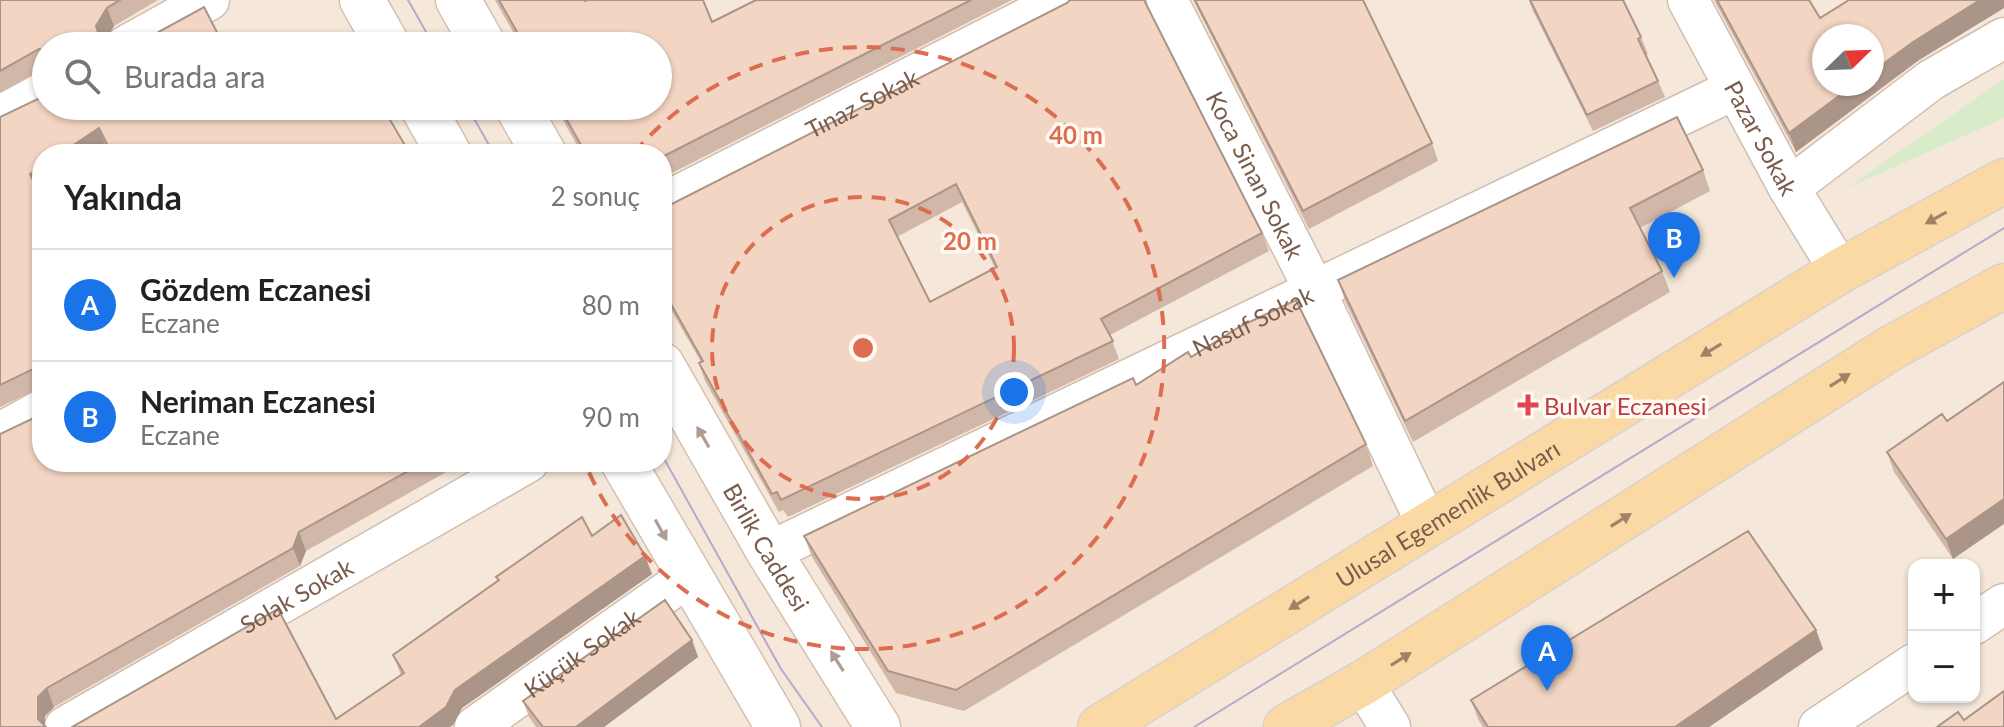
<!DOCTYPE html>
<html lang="tr">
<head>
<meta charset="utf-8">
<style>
	:root { --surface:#fff; --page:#f6f6f6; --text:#222; --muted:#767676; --line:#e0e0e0; --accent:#1a73e8 }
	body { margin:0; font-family:Lato,sans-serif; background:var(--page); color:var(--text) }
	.controls { position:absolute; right:24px; bottom:24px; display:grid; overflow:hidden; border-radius:16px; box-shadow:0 2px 6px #0004 }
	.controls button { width:72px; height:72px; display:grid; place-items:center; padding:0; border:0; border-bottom:2px solid var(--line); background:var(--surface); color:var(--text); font:40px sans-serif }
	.compass { position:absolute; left:1812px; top:24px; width:72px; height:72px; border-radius:50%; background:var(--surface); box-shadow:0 2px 6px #0004; rotate:67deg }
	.you { position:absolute; left:1014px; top:392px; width:28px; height:28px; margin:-20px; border:6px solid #fff; border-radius:50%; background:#1a73e8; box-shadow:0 0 0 12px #1a73e833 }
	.badge { display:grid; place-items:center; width:52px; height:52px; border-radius:50%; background:var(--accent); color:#fff; font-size:26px; font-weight:700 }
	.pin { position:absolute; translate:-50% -66px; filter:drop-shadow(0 2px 4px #0008) }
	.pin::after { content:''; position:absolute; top:42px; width:28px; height:24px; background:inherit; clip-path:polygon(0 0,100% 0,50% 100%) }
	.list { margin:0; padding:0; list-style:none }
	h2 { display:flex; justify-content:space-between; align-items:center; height:104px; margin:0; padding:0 32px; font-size:34px }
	h2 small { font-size:26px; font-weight:400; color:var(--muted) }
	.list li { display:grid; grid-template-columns:52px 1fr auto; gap:24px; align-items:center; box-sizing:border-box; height:112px; padding:0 32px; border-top:2px solid var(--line) }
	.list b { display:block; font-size:30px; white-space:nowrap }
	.list p { margin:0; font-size:26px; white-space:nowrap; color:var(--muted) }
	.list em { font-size:26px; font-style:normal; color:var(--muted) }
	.icon { flex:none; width:44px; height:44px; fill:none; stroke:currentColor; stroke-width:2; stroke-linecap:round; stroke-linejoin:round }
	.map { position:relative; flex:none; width:2004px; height:727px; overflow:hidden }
	.search { position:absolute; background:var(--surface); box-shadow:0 2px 6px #0004; left:32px; top:32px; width:640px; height:88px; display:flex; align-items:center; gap:20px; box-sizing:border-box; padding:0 28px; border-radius:44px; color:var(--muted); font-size:30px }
	.panel { position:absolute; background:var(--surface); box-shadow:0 2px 6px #0004; left:32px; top:144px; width:640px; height:328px; border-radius:32px }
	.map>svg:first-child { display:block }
</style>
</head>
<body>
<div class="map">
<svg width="2004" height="727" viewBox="0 0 2004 727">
	<rect width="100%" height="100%" fill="#fdf6ec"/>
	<path fill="#f5e8da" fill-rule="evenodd" d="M0 0H2004V727H0ZM1824 36H1872V84H1824ZM46 46H658V106H46ZM42 154H662V462H42ZM1914 565H1974V697H1914Z"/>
	<path fill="#d8ecc9" d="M2004 79V118L1847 188Z"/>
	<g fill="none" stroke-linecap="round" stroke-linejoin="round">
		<defs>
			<g id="street">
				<path id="s1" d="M1167 0 1314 289 1427 524"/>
				<path id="s2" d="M1688 0 1789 188 1840 271"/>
				<path d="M126 46 209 0"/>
				<path d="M0 116 46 91"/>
				<path d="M1789 188 1931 80 2004 38"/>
				<path id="s3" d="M662 204 1063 0"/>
				<path d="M0 433 42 410"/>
				<path id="s4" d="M769 552 1735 89"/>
				<path d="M1974 624 2004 604"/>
				<path d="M1363 683 1390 727"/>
				<path id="s5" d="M65 727 528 462"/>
				<path id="s6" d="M475 727 688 577"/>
				<path d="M1819 727 1914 664"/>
			</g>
			<g id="secondary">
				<path d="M362 0 388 46"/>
				<path d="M458 0 484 46"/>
				<path d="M422 106 449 154"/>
				<path d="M517 106 544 154"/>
				<path id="s7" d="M662 365 769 552 878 727"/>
				<path d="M623 462 778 727"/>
			</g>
			<g id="primary">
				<path id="s8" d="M1100 727 1840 271 2004 181"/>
				<path d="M1286 727 1363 683 1891 348 2004 286"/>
			</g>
		</defs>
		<use href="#street" stroke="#d1beb0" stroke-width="43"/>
		<use href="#secondary" stroke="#d6c0b0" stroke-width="47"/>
		<use href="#primary" stroke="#dad1cd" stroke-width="47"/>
		<use href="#street" stroke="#fff" stroke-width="40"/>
		<use href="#secondary" stroke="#fff" stroke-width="44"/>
		<use href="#primary" stroke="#fbd9a5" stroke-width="44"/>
		<path stroke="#b9a8c9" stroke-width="2" d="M408 0 434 46
			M467 106 494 154
			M662 455 781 669 822 727
			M1194 727 2004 228"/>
	</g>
	<path fill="#d1b7a8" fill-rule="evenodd" d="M0 0H158L114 26 105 42 46 46V68L0 93Z
		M495 0H584L585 1 712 22 756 0H1012L662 178V154H582L555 106H658V46H521Z
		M1193 0H1363L1432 143 1438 161 1309 229Z
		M1529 0H1623L1641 37 1648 54 1646 55 1658 81 1665 97 1593 131 1533 11Z
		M1714 0H1809L1820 18 2004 0V8L1919 60 1796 152Z
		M1067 3 1262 233 1269 251 1110 335 1119 359 788 517 783 510 779 512 705 381 699 363 701 362 662 294V207H666ZM962 202 995 268 930 302 897 237Z
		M256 107 410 154H109L106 147 94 154H42L39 191 42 198V387L0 407V117Z
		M1703 170 1710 191 1640 228 1662 271 1670 292 1413 442 1345 301 1338 280Z
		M1191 357 1366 444 1373 466 964 711 896 693 812 557 804 536 1136 385Z
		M1947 421 1953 559 1894 472 1887 452Z
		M42 462H464L306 551 300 566 54 707 45 716V726L0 727Z
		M592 536 645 556 652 574 462 708 453 725 336 719 401 675 393 655 498 581 496 577Z
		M1816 630 1823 649 1709 727H1483L1478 719 1471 700Z
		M692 640 698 657 604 727H536L529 717 523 701Z"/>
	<path fill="#aa9588" d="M1980 0H2004V8L1919 60 1796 152 1789 133 1855 84H1872V72L1913 42Z
		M107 8 114 26 102 46 96 26Z
		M99 128 106 147 94 154H60Z
		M42 166V189L37 193 30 174Z
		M2004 499V524L1953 559 1946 539Z
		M299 532 306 551 300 566 293 548Z
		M645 556 652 574 462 708 453 725 450 727H419L455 690Z
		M1816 630 1823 649 1709 727H1675Z
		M692 640 698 657 604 727H576Z
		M47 688 54 707 45 716V727L38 719V697Z"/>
	<path fill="#f3d5c3" stroke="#aa9588" stroke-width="2" fill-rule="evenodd" d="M0 0H120L107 8 96 26 100 39 111 46H46V51L39 49 0 71Z
		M499 0H584L585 1 587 0H703L712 22 756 0H971L662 157V154H586L559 106H658V46H525Z
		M1070 0H1144L1262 233 1101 319 1113 341 781 500 777 492 772 494 699 363 703 361 662 288V207H666L1067 3ZM956 184 997 267 930 302 889 220Z
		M1195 0H1363L1432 143 1303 211Z
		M1530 0H1623L1641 37 1638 39 1658 81 1587 115Z
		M1717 0H1809L1820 18 1849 0H1980L1913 42 1872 72V36H1824V84H1855L1789 133Z
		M204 7 224 46H133Z
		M46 95V106H255L256 107 258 106H382L410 154H112L99 128 60 154H42V166L30 174 42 198V370L35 368 0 385V117Z
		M1677 117 1703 170 1630 208 1662 271 1405 421 1338 280Z
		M1296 300 1366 444 956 690 888 671 804 536 1133 378 1136 385 1188 352 1191 357 1241 326Z
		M2004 382V499L1946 539 1887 452 1942 414 1947 421Z
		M42 414V462H424L299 532 293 548 47 688 38 697V719L46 727H0V434Z
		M621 515 645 556 455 690 446 707 419 727H72L278 609 336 719 404 673 393 655 499 580 496 577 582 517 592 536Z
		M1748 531 1816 630 1675 727H1488L1471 700Z
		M665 600 692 640 576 727H543L523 701Z
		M2004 691V727H1937L1958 712 1964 720Z"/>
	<defs><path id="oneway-solid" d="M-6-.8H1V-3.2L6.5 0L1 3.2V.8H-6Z" transform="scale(2)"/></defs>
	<g fill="#a18267">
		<use href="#oneway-solid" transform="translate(1936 218) rotate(151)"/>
		<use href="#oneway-solid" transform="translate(1711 350) rotate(149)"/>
		<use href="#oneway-solid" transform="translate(1840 380) rotate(-32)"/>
		<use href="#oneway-solid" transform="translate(1621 520) rotate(-32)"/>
		<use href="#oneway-solid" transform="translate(1299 603) rotate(148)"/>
		<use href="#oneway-solid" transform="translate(1401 659) rotate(-32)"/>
	</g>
	<g fill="#af9d94">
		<use href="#oneway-solid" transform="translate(703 437) rotate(-120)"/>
		<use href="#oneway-solid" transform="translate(661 530) rotate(61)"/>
		<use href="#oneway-solid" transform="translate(837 661) rotate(-122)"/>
	</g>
	<g fill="none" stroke="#dc6d51" stroke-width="4" stroke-dasharray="14 10">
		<circle cx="863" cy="348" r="151"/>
		<path d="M634 153A301 301 0 1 1 585 463"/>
	</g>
	<path fill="#e0444e" stroke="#fffaf3" stroke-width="3" d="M1524 393h8v8h8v8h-8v8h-8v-8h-8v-8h8z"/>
	<g text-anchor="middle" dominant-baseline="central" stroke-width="7" stroke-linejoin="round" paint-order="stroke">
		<g font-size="24" fill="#7a5c4d" stroke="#fffaf3">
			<text stroke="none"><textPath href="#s3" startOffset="224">Tınaz Sokak</textPath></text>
			<text stroke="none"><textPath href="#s2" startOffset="156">Pazar Sokak</textPath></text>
			<text stroke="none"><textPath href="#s1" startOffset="196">Koca Sinan Sokak</textPath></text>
			<text stroke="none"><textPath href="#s4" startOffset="536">Nasuf Sokak</textPath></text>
			<text stroke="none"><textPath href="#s8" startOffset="408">Ulusal Egemenlik Bulvarı</textPath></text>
			<text stroke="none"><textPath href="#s7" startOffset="210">Birlik Caddesi</textPath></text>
			<text stroke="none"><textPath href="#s5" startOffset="266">Solak Sokak</textPath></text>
			<text stroke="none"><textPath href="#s6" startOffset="130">Küçük Sokak</textPath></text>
		</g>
		<g font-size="24" fill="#be3a42" stroke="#fffaf3" text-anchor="start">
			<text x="1544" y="405">Bulvar Eczanesi</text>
		</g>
	</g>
	<circle cx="863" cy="348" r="12" fill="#dc6d51" stroke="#fffaf3" stroke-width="4"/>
	<g font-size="24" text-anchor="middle" font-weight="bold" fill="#dc6d51" stroke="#fffaf3" stroke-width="7" stroke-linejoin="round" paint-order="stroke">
		<text x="1076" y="144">40 m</text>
		<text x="970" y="250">20 m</text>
	</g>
</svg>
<div class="controls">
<button>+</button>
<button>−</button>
</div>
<svg class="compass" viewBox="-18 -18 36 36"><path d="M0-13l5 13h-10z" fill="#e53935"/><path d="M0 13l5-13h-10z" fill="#767676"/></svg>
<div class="you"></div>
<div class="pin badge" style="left:1547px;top:691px">A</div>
<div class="pin badge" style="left:1674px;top:278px">B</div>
<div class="search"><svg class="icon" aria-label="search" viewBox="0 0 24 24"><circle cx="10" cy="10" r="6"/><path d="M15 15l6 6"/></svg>Burada ara</div>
<section class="panel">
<h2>Yakında<small>2 sonuç</small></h2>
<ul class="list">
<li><span class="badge">A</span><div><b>Gözdem Eczanesi</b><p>Eczane</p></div><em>80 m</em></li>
<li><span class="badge">B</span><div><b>Neriman Eczanesi</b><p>Eczane</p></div><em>90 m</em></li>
</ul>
</section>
</div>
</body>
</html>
